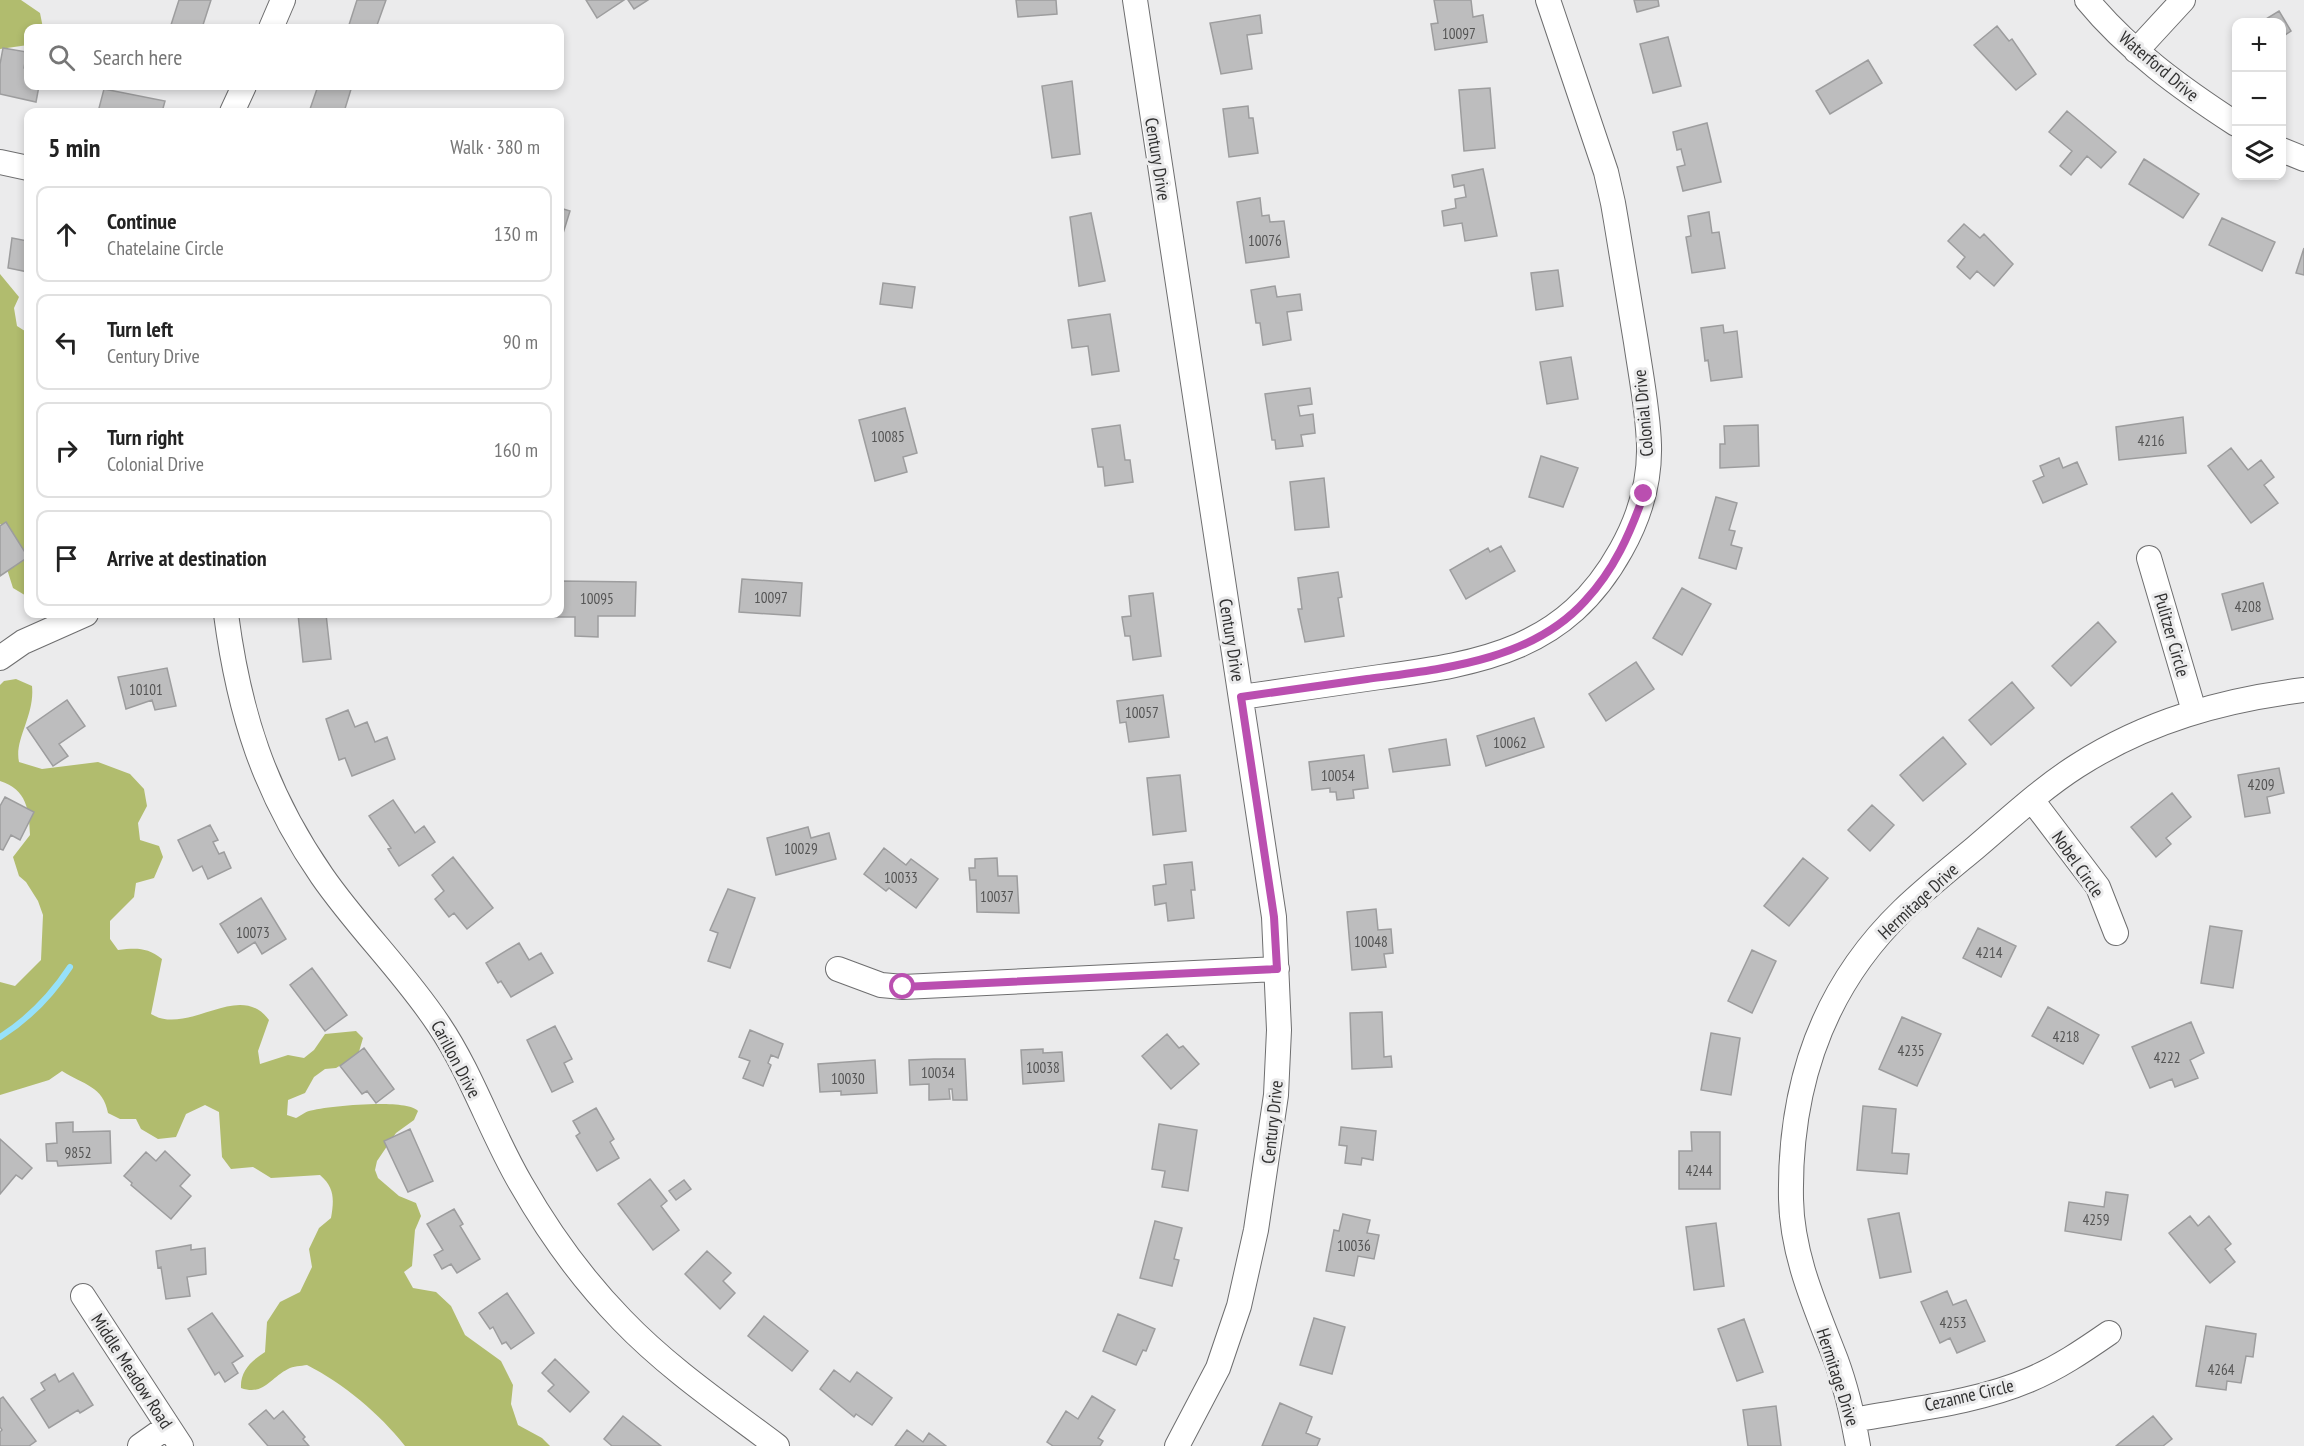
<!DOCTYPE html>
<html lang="en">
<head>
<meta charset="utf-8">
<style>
	:root { --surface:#fff; --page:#f6f6f6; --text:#222; --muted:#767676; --line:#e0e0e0 }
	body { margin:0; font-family:"PT Sans Narrow",sans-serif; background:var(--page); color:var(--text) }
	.controls { position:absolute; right:18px; top:18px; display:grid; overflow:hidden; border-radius:12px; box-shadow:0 3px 9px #0003 }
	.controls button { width:54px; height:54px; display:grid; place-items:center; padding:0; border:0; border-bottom:2px solid var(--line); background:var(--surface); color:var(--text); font:30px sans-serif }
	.stop { position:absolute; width:18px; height:18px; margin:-14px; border:4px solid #ba4fb0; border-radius:50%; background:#fff }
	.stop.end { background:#ba4fb0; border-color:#fff; box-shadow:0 2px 6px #0008 }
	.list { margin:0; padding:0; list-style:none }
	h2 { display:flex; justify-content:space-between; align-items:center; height:78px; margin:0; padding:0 24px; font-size:26px }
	h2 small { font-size:20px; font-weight:400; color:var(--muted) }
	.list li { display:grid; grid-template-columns:39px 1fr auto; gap:18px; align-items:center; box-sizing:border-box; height:96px; margin:0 12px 12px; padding:0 12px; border:2px solid var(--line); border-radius:12px }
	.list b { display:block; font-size:22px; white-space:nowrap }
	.list p { margin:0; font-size:20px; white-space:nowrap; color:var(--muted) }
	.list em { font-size:20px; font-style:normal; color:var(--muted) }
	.icon { flex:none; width:33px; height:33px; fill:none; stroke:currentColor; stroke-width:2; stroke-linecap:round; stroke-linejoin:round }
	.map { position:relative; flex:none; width:2304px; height:1446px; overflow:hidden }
	.search { position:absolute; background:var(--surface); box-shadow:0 3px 9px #0003; left:24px; top:24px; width:540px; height:66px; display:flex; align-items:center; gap:15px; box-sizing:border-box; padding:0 21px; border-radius:12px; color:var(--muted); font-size:22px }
	.panel { position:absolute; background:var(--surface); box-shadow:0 3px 9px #0003; left:24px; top:108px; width:540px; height:510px; border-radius:12px }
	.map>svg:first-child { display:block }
</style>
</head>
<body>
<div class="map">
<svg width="2304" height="1446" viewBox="0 0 2304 1446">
	<rect width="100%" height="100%" fill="#ebebec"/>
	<path fill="#b1bc6e" d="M0 0H21L40 13 43 28H28V45L0 49Z
		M0 274 19 297 14 308 17 326 28 333V597L13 588 6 566 5 527 0 524Z
		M16 679 32 686C35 716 14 739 19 762L42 769 98 762 130 774 144 789 147 806 138 823 140 840 159 846 163 857 154 878 136 883 134 897 110 921V939L118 950C136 948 147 947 162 959L151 1014C188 1037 239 979 269 1020L258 1051 260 1064 288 1055 304 1058 314 1050 325 1034 356 1031 363 1038 358 1055 336 1068 325 1069 314 1077 305 1093 288 1100 287 1115 296 1118C300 1116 305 1112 309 1111 326 1106 407 1098 418 1111L414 1120 396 1133 377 1161 375 1170 378 1178 399 1196 416 1203 421 1216 415 1230 412 1266 404 1272 413 1288 436 1292 451 1306 465 1335 501 1361 513 1385 511 1404 518 1425 542 1438 550 1446H405C379 1413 344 1384 307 1365 301 1366 293 1366 288 1369 270 1378 264 1396 241 1388 240 1371 251 1361 265 1352L267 1322 280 1302 300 1292 312 1267 309 1249 319 1228 331 1218C334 1200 335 1188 320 1175L271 1178 253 1167 231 1169 222 1157 219 1112 205 1105 186 1114 176 1137 158 1139 141 1129 136 1119H120L108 1113C103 1086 84 1085 62 1071L49 1080 0 1095V982L15 986 41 960 43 915 38 901 26 882 19 876 13 857 30 835C29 809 27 790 0 781V685L4 681Z"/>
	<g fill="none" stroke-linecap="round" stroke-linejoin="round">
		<path stroke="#96e1fa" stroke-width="6" d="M0 1037C30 1018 51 996 70 967"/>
	</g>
	<path fill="#bdbdbe" stroke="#9d9d9e" stroke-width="1.5" d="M179 0H211L202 28H170Z
		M357 0H386L376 28H348Z
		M586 0H624L597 18Z
		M628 0H648L634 9Z
		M1016 0H1056L1057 14 1018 17Z
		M1434 0H1471L1473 17 1483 15 1487 42 1435 50 1431 24 1438 23Z
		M1634 0H1658L1659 6 1637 12Z
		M2279 11 2291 31 2282 37V22H2261Z
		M1260 15 1262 33 1247 35 1252 69 1221 74 1210 23Z
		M1997 26 2009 41 2012 39 2036 74 2016 90 1974 45Z
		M1668 37 1681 86 1653 93 1640 44Z
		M3 48 27 52 24 68 28 69V86H39L36 102 0 94V64Z
		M1868 60 1882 83 1830 114 1816 91Z
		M1072 81 1080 154 1052 158 1042 86Z
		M318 86H352L344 112H309Z
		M1490 88 1495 148 1464 151 1459 90Z
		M104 89 165 101 162 112H98Z
		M1248 106 1249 118H1253L1258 153 1229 157 1223 109Z
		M2067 111 2116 152 2101 168 2087 156 2071 175 2060 166 2072 151 2049 132Z
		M1707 123 1721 182 1683 191 1677 167 1685 165 1681 149 1677 150 1673 132Z
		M2144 159 2199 194 2183 218 2129 184Z
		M1483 169 1497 236 1465 241 1462 223 1444 226 1442 211 1456 208 1455 199 1466 197 1464 185 1454 187 1452 175Z
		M1260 198 1262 216 1269 215 1270 222 1284 221 1289 257 1246 263 1237 202Z
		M560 208 570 211 560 243Z
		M1709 212 1712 233 1719 232 1725 268 1692 273 1686 237 1691 236 1688 216Z
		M1091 213 1105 281 1079 286 1070 217Z
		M2222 218 2275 242 2262 271 2209 245Z
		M1964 224 1980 238 1984 234 2013 264 1994 286 1977 271 1970 279 1957 267 1965 257 1948 241Z
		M12 238 28 241V272L8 268Z
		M2304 248V275L2296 273Z
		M1558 270 1563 306 1536 310 1531 273Z
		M883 283 915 287 912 308 880 304Z
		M1275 286 1277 297 1300 294 1302 310 1287 312 1291 340 1263 345 1260 323H1256L1251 290Z
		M1110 314 1119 371 1092 375 1088 346 1072 348 1068 320Z
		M1723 325 1724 333 1737 331 1742 377 1711 381 1708 360 1705 361 1701 328Z
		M1571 357 1578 399 1547 404 1540 362Z
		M1310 388 1312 404 1298 406 1300 416 1313 414 1315 433 1301 435 1303 446 1276 449 1275 440H1272L1265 394Z
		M905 408 917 453 903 457 907 472 875 481 859 420Z
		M2183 417 2186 453 2119 460 2116 427Z
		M1120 425 1125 460H1130L1133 482 1105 486 1103 467H1098L1092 429Z
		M1758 425 1759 466 1720 468V444H1725L1724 426Z
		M2231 448 2248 470 2261 460 2274 477 2264 485 2278 503 2251 523 2208 466Z
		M1541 456 1578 468 1563 507 1529 497Z
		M2059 458 2063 468 2077 462 2087 484 2043 503 2033 481 2044 476 2040 466Z
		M1324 478 1329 527 1295 530 1290 482Z
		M1716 497 1737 503 1729 530 1735 531 1731 545 1742 548 1736 569 1699 558Z
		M6 522 28 557 0 576V526Z
		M1501 546 1515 571 1466 599 1450 570 1488 548 1490 552Z
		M1338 572 1342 597 1338 598 1344 636 1305 642 1298 609H1302L1298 578Z
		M742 579 802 583 800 616 739 612Z
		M560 581 636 582 635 616H598V637L575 636V617H555V614H560Z
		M2263 583 2273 619 2232 630 2222 594Z
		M1682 588 1711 604 1682 655 1653 638Z
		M1153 593 1161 656 1133 660 1130 636H1125L1122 617 1131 616 1129 596Z
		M298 614H326L331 659 303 662Z
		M2098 622 2116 642 2071 686 2052 666Z
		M1636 662 1654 689 1606 721 1589 694Z
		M167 668 176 706 155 710 152 700 126 709 118 677Z
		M2012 682 2034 708 1991 745 1969 720Z
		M1163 695 1169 737 1129 742 1126 722 1120 723 1117 701Z
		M67 700 85 726 59 744 68 756 53 766 27 728Z
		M348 710 355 727 367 722 375 742 387 737 395 759 352 776 345 758 339 760 326 719Z
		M1534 718 1544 747 1486 766 1477 736Z
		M1943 737 1966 764 1923 801 1900 775Z
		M1446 739 1450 765 1393 772 1389 749Z
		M1364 755 1368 788 1353 790 1354 798 1337 800 1336 792H1330V788L1312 790 1309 762Z
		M2279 768 2284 793 2267 797 2270 813 2245 817 2238 775Z
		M1180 775 1186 831 1153 835 1147 778Z
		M2172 793 2191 817 2166 838 2171 844 2156 857 2131 827Z
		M5 797 34 812 20 840 11 835 3 850 0 849V806Z
		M393 800 415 833 424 826 435 842 399 866 388 849 391 848 369 816Z
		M1872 805 1894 825 1870 851 1848 830Z
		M210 825 218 840 213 842 219 854 224 852 231 868 208 879 202 866 193 871 178 840Z
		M808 827 811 838 829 833 836 859 776 875 767 838Z
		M884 848 906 865 911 859 938 879 916 908 889 888 886 891 864 874Z
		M453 857 493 908 467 929 454 913 449 917 435 899 444 891 432 875Z
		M997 858 998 876H1017L1019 913 977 912 976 880H970L969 868H975V859Z
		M1803 858 1828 878 1789 926 1764 906Z
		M1192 862 1195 890H1191L1194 918 1168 921 1166 903 1155 905 1153 886 1166 884 1164 865Z
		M728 889 755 898 730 968 708 961 718 933 710 930Z
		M261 898 286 939 262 954 255 942 238 953 220 924Z
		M1376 909 1378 930 1391 929 1393 953 1384 954 1386 967 1352 970 1347 912Z
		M2210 926 2242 931 2233 988 2201 983Z
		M1978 928 2016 946 2001 977 1963 958Z
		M519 943 529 960 541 953 553 973 511 997 501 981 498 983 486 963Z
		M1752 950 1776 961 1752 1013 1728 1001Z
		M312 968 347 1015 325 1031 290 985Z
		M2048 1007 2099 1035 2083 1064 2032 1036Z
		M1382 1012 1384 1057 1391 1056 1392 1067 1352 1069 1350 1013Z
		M1902 1017 1941 1034 1917 1086 1879 1069Z
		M2191 1022 2204 1053 2190 1060 2198 1078 2175 1087 2172 1079 2150 1088 2132 1047Z
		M555 1026 572 1059 564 1063 573 1082 552 1092 527 1040Z
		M750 1030 783 1044 778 1058 771 1055 768 1063 771 1065 763 1086 743 1078 750 1061 739 1057Z
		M1711 1033 1740 1038 1731 1095 1701 1090Z
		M1167 1034 1179 1048 1183 1046 1199 1064 1171 1089 1142 1056Z
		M364 1048 394 1089 376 1103 367 1091 362 1094 340 1066Z
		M1043 1049V1053L1062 1052 1064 1081 1023 1084 1021 1050Z
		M934 1059H965L967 1100H953L952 1089H949L950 1099 929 1100V1084L910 1085 909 1060Z
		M875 1060 877 1093 841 1095V1091L820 1092 818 1064Z
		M1863 1106 1896 1109 1892 1153 1909 1154 1907 1174 1857 1170Z
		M596 1108 614 1139 610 1142 619 1158 597 1171 576 1136 580 1133 573 1121Z
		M73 1122V1132L110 1131 111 1163 58 1166 57 1161H47L46 1144 57 1143 56 1123Z
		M1159 1124 1197 1130 1188 1191 1162 1187 1165 1171 1152 1169Z
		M1341 1127 1376 1131 1373 1160 1362 1158 1361 1165 1345 1163 1347 1146 1339 1145Z
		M410 1129 433 1181 408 1192 384 1141Z
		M1691 1132H1720V1189H1679V1151H1692Z
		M0 1139 32 1168 22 1179 16 1175 0 1194Z
		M165 1151 190 1175 180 1186 191 1196 171 1219 131 1185 132 1183 124 1176 146 1152 156 1161Z
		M650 1179 667 1201 661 1206 679 1230 653 1250 618 1204Z
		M684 1180 691 1189 676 1200 669 1191Z
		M2106 1192 2128 1195 2121 1240 2065 1231 2069 1202 2104 1207Z
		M454 1209 463 1224 460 1226 480 1259 457 1273 451 1264 442 1269 434 1255 443 1250 427 1224Z
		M1899 1213 1911 1272 1880 1278 1868 1219Z
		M1343 1214 1370 1220 1367 1233 1379 1235 1374 1259 1358 1256 1354 1276 1326 1271 1334 1230 1339 1231Z
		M2190 1216 2198 1226 2209 1216 2231 1244 2225 1249 2235 1262 2210 1283 2169 1233Z
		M1155 1221 1182 1228 1174 1259 1179 1260 1172 1286 1140 1278Z
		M1716 1223 1724 1286 1694 1290 1686 1227Z
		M191 1245V1250L205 1248 206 1274 187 1277 190 1296 166 1299 161 1267 158 1268 156 1251Z
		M707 1251 731 1273 723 1281 735 1293 720 1309 685 1274Z
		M1947 1291 1953 1305 1966 1300 1985 1341 1957 1353 1950 1338 1940 1343 1921 1302Z
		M507 1293 534 1333 511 1349 506 1342 502 1344 493 1327 490 1329 479 1313Z
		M212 1313 243 1356 232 1363 238 1373 225 1382 219 1372 215 1375 188 1329Z
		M1118 1314 1155 1329 1146 1351 1143 1350 1136 1365 1103 1351Z
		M764 1316 808 1351 792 1371 748 1336Z
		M1314 1318 1345 1327 1332 1374 1300 1365Z
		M1744 1319 1763 1372 1737 1381 1718 1329Z
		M2206 1326 2256 1334 2253 1357 2246 1356 2241 1383 2227 1381 2226 1390 2196 1386Z
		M555 1359 589 1392 570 1412 548 1391 554 1385 542 1373Z
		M834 1370 850 1382 857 1372 892 1398 872 1425 856 1414 854 1417 820 1389Z
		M73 1373 93 1405 80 1413 78 1410 49 1428 31 1399 45 1390 41 1383 55 1374 59 1382Z
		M1092 1396 1115 1410 1098 1438 1103 1441 1100 1446H1053L1047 1442 1066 1411 1078 1419Z
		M3 1397 36 1441 29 1446H0V1432L2 1430 0 1427V1399Z
		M1280 1403 1312 1417 1306 1433 1320 1439 1317 1446H1262Z
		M1776 1406 1781 1446H1748L1743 1410Z
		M266 1410 274 1419 283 1411 305 1437 303 1439 309 1446H268L249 1424Z
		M623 1416 661 1446H612L604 1439Z
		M2153 1416 2172 1439 2163 1446H2116Z
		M907 1430 923 1442 929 1433 946 1446H895Z"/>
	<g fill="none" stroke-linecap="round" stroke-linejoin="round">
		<defs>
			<path id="minor" d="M1135 0 1274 917 1279 1030 1276 1095 1256 1230 1239 1306 1218 1368 1177 1446
				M2087 0C2128 50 2182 89 2236 124
				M271 28 283 0
				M2136 51 2183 0
				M232 112 244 86
				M2282 150 2304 159
				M0 162 28 168
				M2149 558 2194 711
				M226 614C239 713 264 792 322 876 358 928 404 972 439 1025 472 1074 491 1133 521 1184 549 1233 583 1280 622 1320 668 1368 724 1406 777 1446
				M0 658 23 642 86 614
				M1241 697C1287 690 1334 684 1380 677 1484 663 1566 649 1621 550 1639 518 1650 482 1649 445 1648 411 1641 376 1636 342 1628 295 1621 249 1613 203L1606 172 1548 0
				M2032 800 2098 887 2116 933
				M838 969 881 985 903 987 1277 969
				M83 1296 181 1446
				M1853 1420C1911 1409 1975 1403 2029 1380 2058 1368 2083 1351 2109 1333
				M140 1446 167 1427
				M1858 1446C1853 1417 1846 1387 1836 1360 1816 1308 1792 1256 1791 1199 1789 1087 1822 988 1903 910 1926 888 1951 868 1975 848 2008 820 2041 789 2077 766 2147 721 2223 700 2304 690"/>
		</defs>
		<use href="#minor" stroke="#6e6e6f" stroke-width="26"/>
		<use href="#minor" stroke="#fff" stroke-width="24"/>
	</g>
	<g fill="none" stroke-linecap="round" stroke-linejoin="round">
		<path stroke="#ba4fb0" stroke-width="8" d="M903 987 1277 969 1274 917 1241 697C1283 691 1325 685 1367 679 1442 669 1531 661 1585 601 1614 570 1630 534 1644 494"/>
	</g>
	<g text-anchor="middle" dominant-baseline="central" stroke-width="6" stroke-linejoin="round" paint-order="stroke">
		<g font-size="15" fill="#545454">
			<text x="1459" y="33">10097</text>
			<text x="1265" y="240">10076</text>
			<text x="888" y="436">10085</text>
			<text x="2151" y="440">4216</text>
			<text x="771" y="597">10097</text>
			<text x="597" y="598">10095</text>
			<text x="2248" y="606">4208</text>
			<text x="146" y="689">10101</text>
			<text x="1142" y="712">10057</text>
			<text x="1510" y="742">10062</text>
			<text x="1338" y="775">10054</text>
			<text x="2261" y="784">4209</text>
			<text x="801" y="848">10029</text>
			<text x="901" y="877">10033</text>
			<text x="997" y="896">10037</text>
			<text x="253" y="932">10073</text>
			<text x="1371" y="941">10048</text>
			<text x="1989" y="952">4214</text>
			<text x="2066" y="1036">4218</text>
			<text x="1911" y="1050">4235</text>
			<text x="2167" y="1057">4222</text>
			<text x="1043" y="1067">10038</text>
			<text x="938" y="1072">10034</text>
			<text x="848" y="1078">10030</text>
			<text x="78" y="1152">9852</text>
			<text x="1699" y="1170">4244</text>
			<text x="2096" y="1219">4259</text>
			<text x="1354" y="1245">10036</text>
			<text x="1953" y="1322">4253</text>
			<text x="2221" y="1369">4264</text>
		</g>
		<g font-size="18" fill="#313131" stroke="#ebebec">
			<text transform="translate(2159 66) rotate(40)">Waterford Drive</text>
			<text transform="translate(1158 159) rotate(81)">Century Drive</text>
			<text transform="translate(1643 413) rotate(-95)">Colonial Drive</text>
			<text transform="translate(2172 635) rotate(74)">Pulitzer Circle</text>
			<text transform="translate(1232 640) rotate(81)">Century Drive</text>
			<text transform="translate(2078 864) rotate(55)">Nobel Circle</text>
			<text transform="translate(1918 901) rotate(-43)">Hermitage Drive</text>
			<text transform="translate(456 1059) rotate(62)">Carillon Drive</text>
			<text transform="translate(1272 1122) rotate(-84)">Century Drive</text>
			<text transform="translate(132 1371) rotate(57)">Middle Meadow Road</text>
			<text transform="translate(1838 1377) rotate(72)">Hermitage Drive</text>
			<text transform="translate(1969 1395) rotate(-13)">Cezanne Circle</text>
		</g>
	</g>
</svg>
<div class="controls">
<button>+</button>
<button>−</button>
<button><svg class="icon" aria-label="layers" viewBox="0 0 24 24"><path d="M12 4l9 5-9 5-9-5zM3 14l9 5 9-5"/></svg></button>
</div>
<div class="stop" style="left:903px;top:987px"></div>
<div class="stop end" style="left:1644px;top:494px"></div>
<div class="search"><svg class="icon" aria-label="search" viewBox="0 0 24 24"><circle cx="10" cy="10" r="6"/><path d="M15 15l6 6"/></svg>Search here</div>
<section class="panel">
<h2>5 min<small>Walk · 380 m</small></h2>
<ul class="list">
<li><svg class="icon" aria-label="ahead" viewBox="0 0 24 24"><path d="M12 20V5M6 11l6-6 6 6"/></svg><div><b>Continue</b><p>Chatelaine Circle</p></div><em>130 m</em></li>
<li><svg class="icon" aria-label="left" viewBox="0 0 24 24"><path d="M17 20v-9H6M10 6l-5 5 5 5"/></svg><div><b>Turn left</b><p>Century Drive</p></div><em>90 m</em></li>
<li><svg class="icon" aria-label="right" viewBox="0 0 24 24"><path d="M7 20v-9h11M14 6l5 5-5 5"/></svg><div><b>Turn right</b><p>Colonial Drive</p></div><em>160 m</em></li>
<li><svg class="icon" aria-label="arrive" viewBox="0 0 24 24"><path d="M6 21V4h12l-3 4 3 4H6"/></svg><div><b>Arrive at destination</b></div></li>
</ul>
</section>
</div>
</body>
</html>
